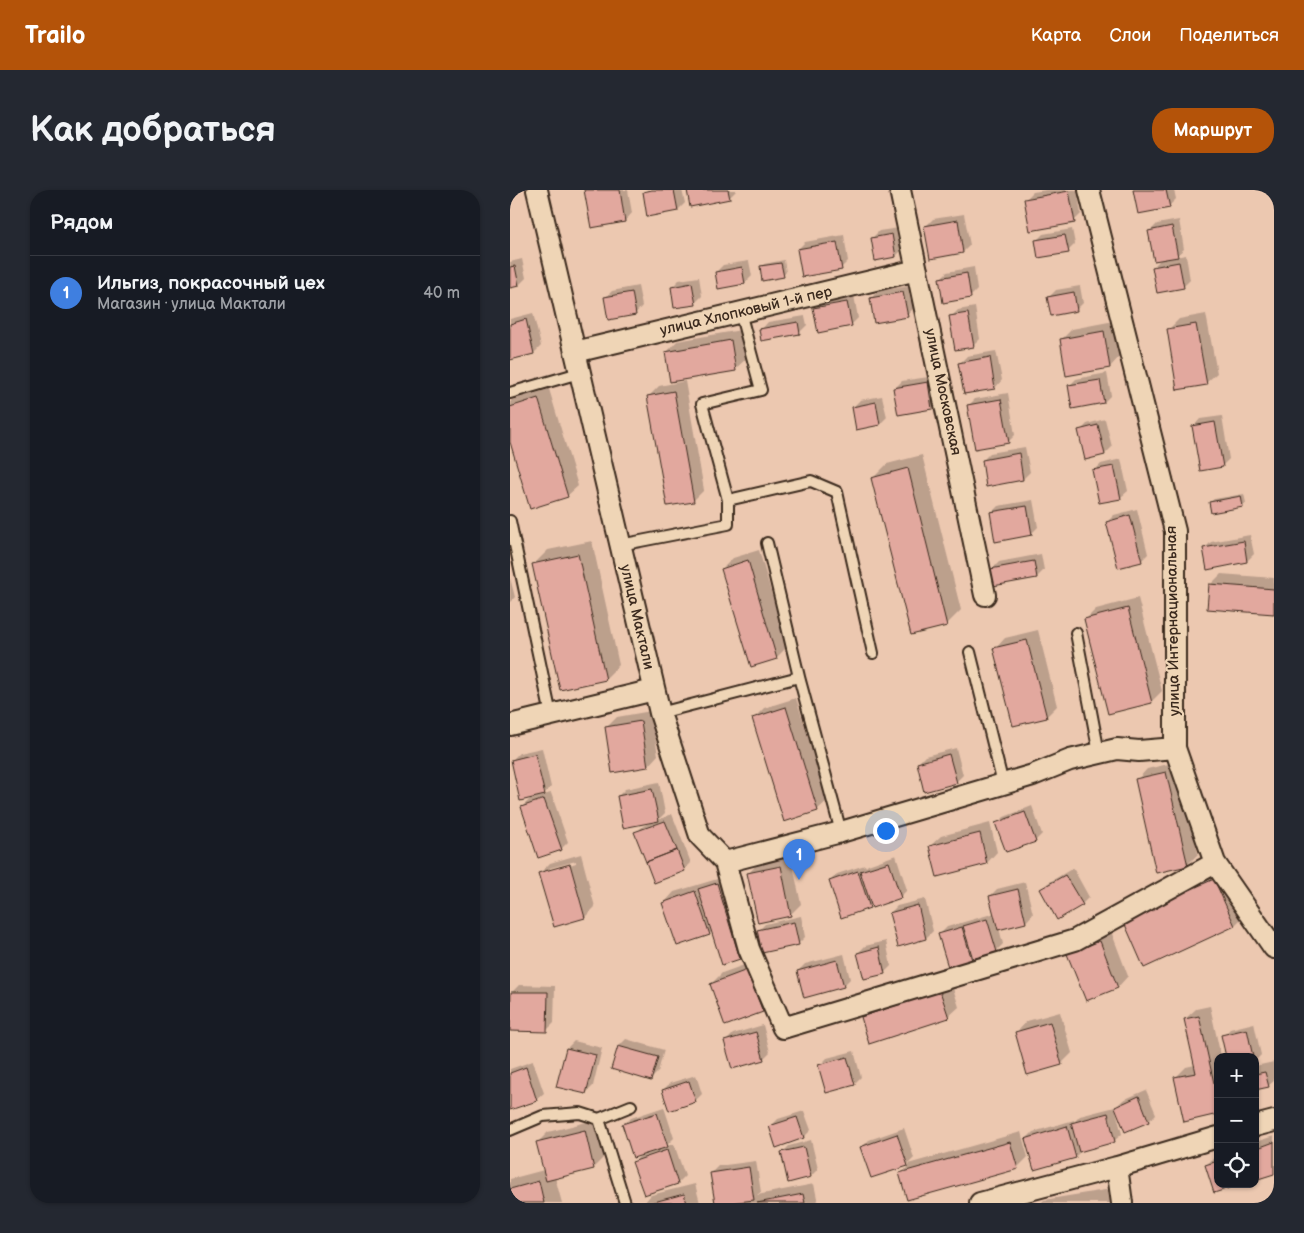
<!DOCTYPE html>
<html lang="ru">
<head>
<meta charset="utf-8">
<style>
	:root { --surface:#171b24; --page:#242831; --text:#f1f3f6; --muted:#9ea1a6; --line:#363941; --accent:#b45309 }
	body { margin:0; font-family:"Balsamiq Sans",sans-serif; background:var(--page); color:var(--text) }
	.controls { position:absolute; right:15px; bottom:15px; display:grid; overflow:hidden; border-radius:10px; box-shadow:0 1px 4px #0004 }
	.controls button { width:45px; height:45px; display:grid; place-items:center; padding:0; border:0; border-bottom:1px solid var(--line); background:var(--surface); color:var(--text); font:25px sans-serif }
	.you { position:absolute; left:375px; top:640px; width:18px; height:18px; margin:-12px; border:4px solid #fff; border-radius:50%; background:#1a73e8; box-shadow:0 0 0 8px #1a73e833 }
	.badge { display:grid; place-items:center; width:32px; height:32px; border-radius:50%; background:var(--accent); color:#fff; font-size:16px; font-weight:700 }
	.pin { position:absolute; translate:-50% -41px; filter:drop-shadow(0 1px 2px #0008) }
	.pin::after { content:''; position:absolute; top:26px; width:18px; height:15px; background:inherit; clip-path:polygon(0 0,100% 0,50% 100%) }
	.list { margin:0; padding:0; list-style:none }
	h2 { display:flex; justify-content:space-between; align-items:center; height:65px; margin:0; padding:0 20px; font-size:21px }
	h2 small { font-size:16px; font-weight:400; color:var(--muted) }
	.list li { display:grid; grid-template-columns:32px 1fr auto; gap:15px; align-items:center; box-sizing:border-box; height:75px; padding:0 20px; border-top:1px solid var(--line) }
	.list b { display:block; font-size:19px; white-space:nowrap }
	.list p { margin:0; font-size:16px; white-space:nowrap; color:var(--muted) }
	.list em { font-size:16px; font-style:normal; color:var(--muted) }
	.icon { flex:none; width:28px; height:28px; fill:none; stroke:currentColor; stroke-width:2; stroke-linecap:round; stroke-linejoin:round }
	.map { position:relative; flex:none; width:764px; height:1013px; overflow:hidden; border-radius:20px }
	header { display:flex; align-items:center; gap:30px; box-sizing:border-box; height:70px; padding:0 25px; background:var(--accent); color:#fff }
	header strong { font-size:24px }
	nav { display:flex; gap:28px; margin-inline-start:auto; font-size:18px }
	.intro { display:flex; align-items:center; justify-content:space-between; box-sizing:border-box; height:120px; padding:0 30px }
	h1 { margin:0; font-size:35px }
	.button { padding:12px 22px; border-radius:20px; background:var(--accent); color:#fff; font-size:18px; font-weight:700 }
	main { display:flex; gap:30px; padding:0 30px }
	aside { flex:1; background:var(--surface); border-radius:20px; box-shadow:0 1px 4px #0004 }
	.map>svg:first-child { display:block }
</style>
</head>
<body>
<header>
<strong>Trailo</strong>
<nav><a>Карта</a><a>Слои</a><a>Поделиться</a></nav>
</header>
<div class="intro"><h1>Как добраться</h1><a class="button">Маршрут</a></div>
<main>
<aside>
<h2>Рядом<small></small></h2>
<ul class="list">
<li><span class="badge" style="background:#3f7fe0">1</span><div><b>Ильгиз, покрасочный цех</b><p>Магазин · улица Мактали</p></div><em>40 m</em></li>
</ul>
</aside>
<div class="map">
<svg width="764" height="1013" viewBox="0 0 764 1013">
	<rect width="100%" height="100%" fill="#ecc8b0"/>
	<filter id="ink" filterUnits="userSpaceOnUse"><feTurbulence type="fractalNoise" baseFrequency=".02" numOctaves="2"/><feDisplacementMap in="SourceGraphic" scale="10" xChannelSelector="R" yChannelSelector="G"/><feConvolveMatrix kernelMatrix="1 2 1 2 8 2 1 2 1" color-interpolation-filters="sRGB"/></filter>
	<g filter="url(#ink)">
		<path fill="#0003" fill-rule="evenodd" d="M75 0H118L122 23 115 31 82 37Z
			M136 0H172L175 13 168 20 134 2Z
			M178 0H226V1L219 8Z
			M536 0H567L571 24 564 31 516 9 523 2Z
			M624 0H664L666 9 659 16Z
			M454 24 460 55 453 62 416 36 423 29Z
			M669 30 674 59 665 67 676 65 680 90 673 97 643 77 652 68 640 41 647 34Z
			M389 38 393 59 386 66 362 48 369 41Z
			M562 39 565 54 558 61 526 51 533 44Z
			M334 45 338 71 331 78 288 59 295 52Z
			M12 69 16 88 9 95 0 96V72Z
			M274 70 276 82 273 86 251 77 254 74Z
			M239 71 242 86 235 93 206 82 213 75Z
			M464 77 467 100 460 107 430 89 437 82Z
			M189 87 192 106 185 113 162 97 169 90Z
			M128 96 132 116 125 124 95 108 102 101Z
			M400 96 404 118 397 125 361 108 368 101Z
			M570 96 573 113 566 120 539 107 546 100Z
			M344 105 348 128 341 135 305 118 312 111Z
			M465 117 470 149 463 156 441 127 448 120Z
			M23 123 31 156 24 163 0 169V129Z
			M696 124 707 183 696 193 658 140 669 129Z
			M295 126 297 135 290 142 251 140 258 132Z
			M604 131 610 166 600 177 551 150 562 139Z
			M231 140 236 169 225 179 157 162 167 151Z
			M486 161 492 190 485 198 455 203 450 173 457 166Z
			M597 183 601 205 594 212 559 196 566 189Z
			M425 186 429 211 422 218 389 224 385 198 392 191Z
			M175 191 194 300 183 311 139 206 149 196Z
			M39 199 68 296 57 306 0 248V212L2 210Z
			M498 203 505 245 498 252 458 216 465 209Z
			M372 206 377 227 370 234 343 217 350 210Z
			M712 226 719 269 712 276 683 237 690 229Z
			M595 229 602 257 595 264 570 241 577 234Z
			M515 257 520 282 513 289 473 270 480 263Z
			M412 265 451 420 437 434 401 443 363 288 377 274Z
			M611 269 618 301 610 308 584 281 591 274Z
			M734 304 736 313 733 316 702 321 700 312 704 309Z
			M523 310 528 337 521 344 481 323 488 316Z
			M627 319 638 364 631 371 597 332 604 325Z
			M740 345 744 364 737 371 694 359 701 352Z
			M82 351 109 475 95 489 24 374 38 360Z
			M249 360 277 457 267 467 242 475 212 379 223 368Z
			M531 364 534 380 527 387 482 379 489 372Z
			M711 384 764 388V423L701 394Z
			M0 388 5 407 0 412Z
			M628 408 652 501 641 512 575 430 586 419Z
			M528 440 547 516 537 526 485 459 495 448Z
			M286 508 318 610 307 620 243 529 254 518Z
			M141 521 148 565 138 576 96 538 107 527Z
			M32 558 41 597 33 605 41 603 58 652 51 659 12 617 22 607 2 570 9 563Z
			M446 558 453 585 446 592 408 573 415 566Z
			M667 572 688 664 677 675 627 590 637 579Z
			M149 592 155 623 148 630 162 624 181 673 174 680 126 643 133 636 139 633V632L108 606 115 599Z
			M522 616 532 644 525 651 487 634 494 627Z
			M480 633 487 662 477 673 420 656 431 646Z
			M71 664 85 717 75 727 30 683 40 673ZM66 671V673L40 681V678Z
			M386 665 397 700 390 707 362 714 359 717 320 691 327 684 355 675 356 677 358 675Z
			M281 666 291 714 280 725 239 683 249 672Z
			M718 676 739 721 725 735 635 776 614 730Z
			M563 678 579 707 572 714 531 700 538 693Z
			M214 687 237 761 230 768 203 740 199 744 154 713 164 702Z
			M515 692 523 724 516 732 489 738 493 754 486 761 439 775 430 744 437 737 485 723 480 706 487 699Z
			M415 709 423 741 416 748 380 723 387 716Z
			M291 726 295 747 288 754 248 741 255 734Z
			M601 741 618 786 608 797 577 809 559 764 569 753Z
			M376 751 381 776 374 783 348 763 355 756Z
			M334 764 340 789 333 796 288 781 295 774Z
			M248 770 263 810 252 821 201 794 212 783Z
			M441 792 449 817 438 827H352L363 816Z
			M9 795 45 796 44 833 37 840 2 802Z
			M700 816 711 867H708V923L665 888 676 877 685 875 675 829 686 819Z
			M550 822 562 863 551 874 507 842 517 831Z
			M744 833 751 865 745 871V867H717L713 846 720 839Z
			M253 835 260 862 253 869 216 851 223 844Z
			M116 849 154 860 148 882 141 889 109 856Z
			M64 851 92 858 83 896 76 903 57 858Z
			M344 861 351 887 344 894 310 875 317 868Z
			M23 871 34 903 26 910 0 919V879Z
			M764 872V891L758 896 745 899V876Z
			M186 885 192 904 185 911 153 900 160 893Z
			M636 900 646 924 639 931 616 941 606 917 613 910Z
			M154 917 164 948 156 956 164 954 175 986 168 993 124 972 132 964 114 935 121 928Z
			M605 917 612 944 604 951 573 959 565 967 516 949 523 942 564 930V932L570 926Z
			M294 921 301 940 294 947 261 936 268 929Z
			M85 930 94 967 83 978 45 987 52 1013H0V989L34 980 28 952 38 942Z
			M394 938 404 968 398 974 511 942 518 967 507 978 391 984 400 974 362 987 352 957 359 950Z
			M764 946V982L745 988V952Z
			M301 950 308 979 301 986 272 963 279 956Z
			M707 965 708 994 705 1002 696 975Z
			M246 971 251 1002 247 1005 304 994 308 1013H206L201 983 208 976Z
			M185 994 190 1013H134L141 1005Z
			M601 999 603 1013H531L534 1010Z
			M764 1005V1013H757L756 1012Z"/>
		<path fill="#e2a89e" stroke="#3b2a1e" d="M74 0H110L115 32 81 38Z
			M142 0H164L168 21 137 27 133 2Z
			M177 0H218L220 9 180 17Z
			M623 0H656L660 18 628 24Z
			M559 1 565 33 520 41 514 9Z
			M448 30 453 63 420 69 414 36Z
			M662 36 668 67 644 71 638 41Z
			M382 44 386 67 365 71 361 48Z
			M555 45 559 63 528 68 525 50Z
			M327 52 332 80 292 87 287 59Z
			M669 72 674 98 647 103 642 77Z
			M271 73 274 87 252 91 250 76Z
			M5 76 9 96 0 98V77Z
			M232 77 235 94 208 99 205 82Z
			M457 83 461 108 433 113 429 88Z
			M182 93 186 115 164 118 161 97Z
			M122 102 126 125 98 130 94 107Z
			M393 102 398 127 364 133 360 108Z
			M564 102 567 121 541 126 537 107Z
			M337 112 342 136 308 143 303 118Z
			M458 123 464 157 445 160 439 126Z
			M16 129 24 164 0 170V134Z
			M288 132 290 144 251 151 249 139Z
			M686 134 697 195 667 200 657 139Z
			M594 141 600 178 556 186 550 149Z
			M221 150 226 181 160 192 155 162Z
			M480 167 485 199 454 204 448 173Z
			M590 190 594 213 562 219 558 195Z
			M418 192 422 219 388 225 383 198Z
			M164 201 184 312 157 316 137 206Z
			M28 208 58 307 20 319 0 252V217Z
			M491 209 499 253 465 259 457 215Z
			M366 212 370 235 346 240 342 217Z
			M705 232 713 277 690 281 682 236Z
			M588 235 595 265 575 270 568 240Z
			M509 263 513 290 476 297 472 270Z
			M604 276 611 309 589 313 582 280Z
			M398 278 437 436 401 445 361 288Z
			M731 306 733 317 701 323 699 312Z
			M517 316 522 345 485 352 480 322Z
			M620 325 632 372 608 378 596 332Z
			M734 351 737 372 697 380 693 358Z
			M68 364 96 490 50 500 22 374Z
			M238 370 267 469 241 477 211 379Z
			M524 371 527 388 483 396 480 379Z
			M699 394 764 399V424L697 419Z
			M618 418 642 513 598 524 574 429Z
			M517 450 537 528 503 536 483 458Z
			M276 517 308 621 274 632 242 528Z
			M131 531 138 577 102 583 95 537Z
			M25 564 35 605 10 611 1 570Z
			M439 564 447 593 414 602 407 573Z
			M656 582 678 676 646 683 625 589Z
			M142 599 149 631 113 638 107 606Z
			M34 609 52 660 28 668 11 617Z
			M515 622 526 652 496 662 485 633Z
			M155 631 167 660 136 672 124 642Z
			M470 643 477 674 427 687 419 656Z
			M167 660 175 681 144 693 136 672Z
			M379 672 391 708 362 718 350 681Z
			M60 674 75 728 44 737 28 683Z
			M271 676 281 726 248 733 237 683Z
			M348 681 360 718 331 728 319 691Z
			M555 685 573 715 547 730 530 699Z
			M704 689 725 736 634 778 613 730Z
			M207 693 230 769 212 775 188 699Z
			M508 699 516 733 488 740 479 706Z
			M185 701 200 745 167 756 152 713Z
			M408 715 416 749 388 757 379 723Z
			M477 729 487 762 463 769 453 736Z
			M284 732 289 755 252 763 247 740Z
			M452 737 462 770 438 777 428 744Z
			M590 751 608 798 576 811 557 764Z
			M369 757 375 784 354 789 347 763Z
			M327 770 334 797 294 808 287 781Z
			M237 780 253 822 215 836 200 794Z
			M430 801 439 828 359 854 351 827Z
			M1 802H38L37 842 0 841Z
			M689 826 704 893 708 892V924L674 932 664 887 686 883 674 829Z
			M540 832 552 875 517 885 505 842Z
			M737 839 743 867H716L711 845Z
			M246 842 254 870 222 879 214 851Z
			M108 856 148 867 141 891 101 879Z
			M56 858 86 865 76 904 46 897Z
			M337 867 345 895 316 903 308 875Z
			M16 877 27 911 0 920V883Z
			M755 882 759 897 745 900V884Z
			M179 891 186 912 159 921 152 900Z
			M629 906 639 932 615 942 605 917Z
			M147 923 158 957 123 968 112 934Z
			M598 923 605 952 569 962 561 933Z
			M287 927 294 948 266 958 259 936Z
			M557 936 566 968 524 980 515 949Z
			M75 940 84 979 36 991 26 952Z
			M387 944 398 976 361 988 350 957Z
			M500 952 508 979 397 1010 389 983Z
			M764 952V984L745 990V959Z
			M294 957 301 987 278 993 271 962Z
			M157 960 168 994 134 1005 122 972Z
			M708 971V994H732L704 1003 695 975Z
			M239 977 244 1010 220 1013H205L200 983Z
			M29 991 34 1013H0V999Z
			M174 1004 177 1013H140Z
			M293 1004 295 1013H247Z"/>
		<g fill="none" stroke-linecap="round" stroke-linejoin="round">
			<defs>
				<path id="lane" d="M0 203 69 183
					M218 310 301 291 327 302 363 463
					M0 331 41 525
					M110 355 218 334V310L192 214 251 200 230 122
					M566 443 589 563
					M460 462 493 594
					M289 487 331 642
					M150 523 289 487 257 353
					M0 940 33 926 70 923 89 929
					M115 1013 89 929 121 916"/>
				<path id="street" d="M27 0 150 523 190 646 215 672 239 759 273 838 565 750 705 673
					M390 0 475 405
					M579 0 665 341V558L705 673 764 758
					M65 162 407 80
					M0 535 144 500
					M215 672 331 642 493 594 523 585 560 570 607 559 629 561 665 558
					M745 936 764 931
					M607 977 612 1013
					M470 1013 607 977 708 947"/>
			</defs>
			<use href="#lane" stroke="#3b2a1e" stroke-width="14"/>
			<use href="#street" stroke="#3b2a1e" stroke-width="24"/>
			<use href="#lane" stroke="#efd5b6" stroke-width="10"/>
			<use href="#street" stroke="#efd5b6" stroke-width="20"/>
		</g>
	</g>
	<g text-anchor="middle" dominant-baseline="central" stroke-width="4.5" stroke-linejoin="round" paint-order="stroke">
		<g font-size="15" fill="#3b2a1e" stroke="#efd5b6">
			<text transform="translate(236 121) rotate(-13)">улица Хлопковый 1-й пер</text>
			<text transform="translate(433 202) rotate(78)">улица Московская</text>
			<text transform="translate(127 427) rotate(77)">улица Мактали</text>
			<text transform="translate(663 431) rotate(-91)">улица Интернациональная</text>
		</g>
	</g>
</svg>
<div class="controls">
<button>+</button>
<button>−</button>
<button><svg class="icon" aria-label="locate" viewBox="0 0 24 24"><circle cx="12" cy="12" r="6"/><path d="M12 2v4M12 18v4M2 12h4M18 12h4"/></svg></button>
</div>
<div class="you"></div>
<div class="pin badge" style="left:289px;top:690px;background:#3f7fe0">1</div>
</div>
</main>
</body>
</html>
